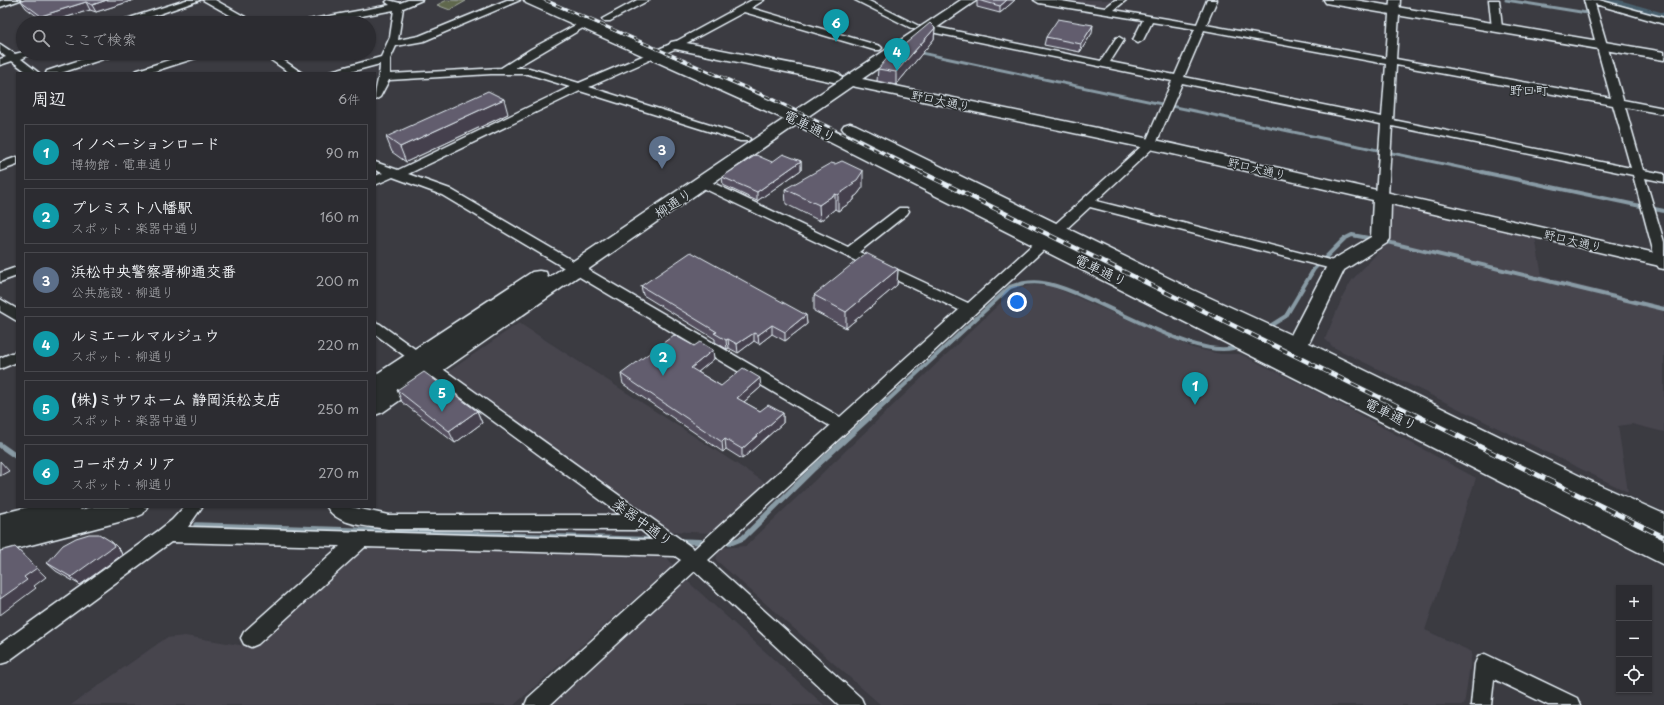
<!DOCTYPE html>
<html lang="ja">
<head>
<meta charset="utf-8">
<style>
	:root { --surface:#2c2c31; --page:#38383d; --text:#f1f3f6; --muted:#a6a7ab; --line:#48484d; --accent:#bca0f2 }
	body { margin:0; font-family:"Playpen Sans","Klee One",sans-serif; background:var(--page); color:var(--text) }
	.controls { position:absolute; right:12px; bottom:12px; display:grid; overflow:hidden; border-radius:0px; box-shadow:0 1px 3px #0004 }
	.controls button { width:36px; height:36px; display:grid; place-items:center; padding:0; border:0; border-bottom:1px solid var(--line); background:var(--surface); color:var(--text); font:20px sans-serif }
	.you { position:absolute; left:1017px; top:302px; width:14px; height:14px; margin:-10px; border:3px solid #fff; border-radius:50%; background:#1a73e8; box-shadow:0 0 0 6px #1a73e833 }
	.badge { display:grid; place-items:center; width:26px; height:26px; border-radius:50%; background:var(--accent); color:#fff; font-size:13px; font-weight:700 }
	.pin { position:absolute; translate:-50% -33px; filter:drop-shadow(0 1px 2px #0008) }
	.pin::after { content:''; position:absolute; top:21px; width:14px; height:12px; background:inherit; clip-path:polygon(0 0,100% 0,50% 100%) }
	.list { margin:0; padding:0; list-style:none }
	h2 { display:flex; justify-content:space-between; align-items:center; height:52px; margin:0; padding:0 16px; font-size:17px }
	h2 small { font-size:13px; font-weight:400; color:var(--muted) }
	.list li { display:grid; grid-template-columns:26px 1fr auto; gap:12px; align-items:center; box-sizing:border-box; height:56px; margin:0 8px 8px; padding:0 8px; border:1px solid var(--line); border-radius:0px }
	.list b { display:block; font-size:15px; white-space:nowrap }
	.list p { margin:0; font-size:13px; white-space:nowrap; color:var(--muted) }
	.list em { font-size:13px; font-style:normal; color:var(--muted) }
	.icon { flex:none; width:22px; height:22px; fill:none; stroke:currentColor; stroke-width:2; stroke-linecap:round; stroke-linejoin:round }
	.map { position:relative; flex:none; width:1664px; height:705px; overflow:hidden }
	.search { position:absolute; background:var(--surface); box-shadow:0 1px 3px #0004; left:16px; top:16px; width:360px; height:44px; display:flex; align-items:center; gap:10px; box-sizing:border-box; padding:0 14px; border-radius:22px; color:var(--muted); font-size:15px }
	.panel { position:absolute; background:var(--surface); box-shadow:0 1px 3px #0004; left:16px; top:72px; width:360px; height:436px; border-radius:0px }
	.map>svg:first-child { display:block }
</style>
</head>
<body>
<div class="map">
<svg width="1664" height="705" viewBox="0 0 1664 705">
	<rect width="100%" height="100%" fill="#3b3b41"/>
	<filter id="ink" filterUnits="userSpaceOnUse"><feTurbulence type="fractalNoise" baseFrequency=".025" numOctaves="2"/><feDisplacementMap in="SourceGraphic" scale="8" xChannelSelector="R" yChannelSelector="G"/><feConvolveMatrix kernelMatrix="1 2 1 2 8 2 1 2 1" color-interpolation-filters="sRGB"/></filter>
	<g filter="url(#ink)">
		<path fill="#47454e" d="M1046 0H1117L1104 10Z
			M1391 204 1535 237 1542 276 1664 307V432L1632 424 1618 426 1628 492 1333 347 1325 339 1343 296 1352 280 1386 244Z
			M1031 285 1051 286 1193 348 1220 354H1240L1319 393 1476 478 1425 630 1472 652 1464 705H881L716 560 719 548 746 546 1015 289Z
			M519 323 769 485 715 533 667 531 448 372Z
			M359 547 614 552 666 556 673 565 514 705H71L166 638 185 636 245 646Z
			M685 579 824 705H548Z"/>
		<path fill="#61674d" stroke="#a4aca2" d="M447 0 466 1 450 10 437 5Z"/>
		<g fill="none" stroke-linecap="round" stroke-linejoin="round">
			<path stroke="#899ba5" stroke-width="3" d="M1506 0 1587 13
				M917 52 1486 173"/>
			<path stroke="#899ba5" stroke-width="4" d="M1482 172 1664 211
				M1383 241 1664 309
				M1265 329 1286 316 1314 269 1344 239 1352 235 1374 239
				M886 402 1010 287C1021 283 1031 281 1043 283 1090 289 1201 368 1241 345"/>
			<path stroke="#899ba5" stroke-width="5.5" d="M0 445 17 457
				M196 525 658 540
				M678 541 706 542
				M722 542H733L743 538 812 470 887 401"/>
			<path fill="#4a616e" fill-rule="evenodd" d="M1592 0H1619L1664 13V23L1594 4Z"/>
			<defs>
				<path id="street" d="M5 0H20L0 7V1Z
					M186 0H200L133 23H118L120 21Z
					M203 0H215L256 23H244Z
					M388 0 400 3 408 0H422L403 8 398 40 419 36 507 0H520L424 41 396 46 390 59V74L501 68 531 49 585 20 588 21V25L515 68H529L579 83 673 43 752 0H764L751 8 880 46 882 48 880 50H874L744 12 679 47 589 87 748 137 750 139 748 141H740L580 91 408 174 450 189 840 417 959 310 699 186 697 183 703 179 707 180 848 247 899 208H907L909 211 907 214 859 252 968 303 1146 142 1172 81 926 31 923 30V26L926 25 1101 61 1116 38 1119 37 1124 40 1110 62 1175 75 1195 29 1152 22 1143 40 1138 43 1133 40 1143 20 1039 3 1034 0H1055L1105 8 1115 0H1126L1114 10 1197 24 1207 0H1217L1206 25 1386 58 1390 0H1400L1396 59 1611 98 1584 0H1599L1664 18V24L1595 4 1623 100 1664 108V114L1625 107 1643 170 1664 174V182L1645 178 1664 242V269L1659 268 1657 265 1633 175 1392 126 1388 196 1382 200 1376 196 1381 124 1182 83 1155 146 1096 201 1341 263 1343 266 1341 269 1336 270 1090 207 708 560 861 698 864 705H839L695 571 550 705H525L528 698 681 560 675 556 365 547 258 644 251 647 244 644 241 638 244 632 340 546 171 542 7 662 0 664V644L158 531 172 520 184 507H202L188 527 653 540 641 530 388 529C370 526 337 526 327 507H351L388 515H621L375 334V322L380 324 694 549 830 426 442 195 393 177 375 185V176L383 173 375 170V162L398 170 570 87 528 74H491L389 80 380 97 375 100C375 86 380 78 380 64L346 73H330L331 71 381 57 390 37 394 10 323 23H303L308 20 390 5 386 2ZM1204 30 1386 64 1382 117 1184 77ZM1396 65 1613 105 1631 168 1393 120Z
					M637 0H649L610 21H604L602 19Z
					M855 0H867L919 26 917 28H911Z
					M1489 0H1499L1502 28 1500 30H1494L1492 28Z
					M0 44 15 54 23 52 34 53 21 59 39 73H28L12 61 0 65V59L6 57 0 52Z
					M101 53H116L115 55 61 73H46L47 71Z
					M191 53H206L205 55 149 73H134L135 71Z
					M261 53H273L302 73H290Z
					M17 157V165L0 171V163Z
					M17 267V276L0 282V273Z
					M0 299 17 309V321L0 311Z
					M17 351V362L0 369V358Z
					M1485 654 1577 698 1580 705H1548L1494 679 1491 705H1471L1475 664 1478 657Z"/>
				<path id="secondary" d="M524 0H542L794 111 961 0H977L862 79 1164 142 1664 255V267L1391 204 1390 239 1387 243 1344 270 1309 343 1586 479 1664 514V537L1627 521 1664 540V565L796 125 383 412 375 415V375L532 272 539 271 546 272 548 278 784 119 526 3ZM852 86 1164 152 1373 200 1371 237 1329 262 1291 335 1193 290 856 125 850 123 844 125 842 128 844 131 1172 296 807 117ZM1186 303 1283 349 1282 350ZM1300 357 1444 430 1299 359Z
					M1324 0H1355L1664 52V60L1331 4 1326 3Z
					M676 41 834 72 839 74 842 77 839 80 834 82 671 48 669 45 671 42Z
					M28 507H82L80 510 93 507H147L143 514 134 518 0 553V514Z"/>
			</defs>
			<use href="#street" stroke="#e8f1f8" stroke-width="3"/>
			<use href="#secondary" stroke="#e8f1f8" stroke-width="3"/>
			<use href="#street" fill="#2a2d2e" fill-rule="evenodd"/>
			<use href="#secondary" fill="#2a2d2e" fill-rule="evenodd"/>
			<defs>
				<path id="rail-far2" d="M545 0 770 98 923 173"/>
				<path id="rail-far1" d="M921 172 1389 402"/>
				<path id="rail" d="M1387 401 1664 537"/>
			</defs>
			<use href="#rail-far2" stroke="#e8f1f8" stroke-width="3"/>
			<use href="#rail-far1" stroke="#e8f1f8" stroke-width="4.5"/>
			<use href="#rail" stroke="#e8f1f8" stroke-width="5"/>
			<use href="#rail-far2" stroke="#2a2d2e" stroke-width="2" stroke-dasharray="6" stroke-linecap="butt"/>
			<use href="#rail-far1" stroke="#2a2d2e" stroke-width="3" stroke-dasharray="8" stroke-linecap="butt"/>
			<use href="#rail" stroke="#2a2d2e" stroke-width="3.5" stroke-dasharray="11" stroke-linecap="butt"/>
		</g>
		<path fill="#54505f" stroke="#e8f1f8" d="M25 0H134L96 12 90 10 47 23H46L26 8 21 1Z
			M977 0H1015L1000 13 977 7Z
			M935 28 934 39 896 85 877 81 878 69Z
			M1092 33 1080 52 1044 45 1046 37Z
			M508 114 406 162 392 152 386 137Z
			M801 161V170L757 201 723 185 722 177 772 162Z
			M863 187 857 195 854 197V200L838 211 835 209 820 221 786 204 785 189Z
			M898 269 897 285 846 328 814 311V295Z
			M641 286 806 315 807 324 785 341 772 334 759 344 754 341 738 353 729 348 727 349 715 342V339L643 295Z
			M694 346 713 350 714 359 698 372 721 386 761 387 744 402 760 411 783 413V423L742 459 726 449 723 452 623 384 621 374Z
			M397 390 477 411 482 423 455 443 402 402Z
			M120 550 122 555 80 585 56 571 47 563Z"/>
		<path fill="#45414d" stroke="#e8f1f8" d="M107 0H134L96 12 92 5Z
			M1007 0H1015L1000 13V6Z
			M86 2 90 10 47 23H46L41 16Z
			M1093 25 1092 33 1080 52 1081 44Z
			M935 28 934 39 896 85V72Z
			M504 99 508 114 406 162 400 147Z
			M801 161V170L757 201V192Z
			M863 171V187L857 195 854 197V200L838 211V195L852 183Z
			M835 194V209L820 221 819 205Z
			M898 269 897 285 846 328V312Z
			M806 315 807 324 785 341V332Z
			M772 325V334L759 344 758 335Z
			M754 333V341L738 353 737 344Z
			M728 339 729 348 727 349 726 340Z
			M713 350 714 359 692 377 691 368Z
			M760 378 761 387 738 407 737 398Z
			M477 411 482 423 455 443 449 431Z
			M783 413V423L742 459V449Z
			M725 439 726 449 723 452 722 442Z
			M0 461 9 471 0 476Z
			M112 542 120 550 122 555 80 585 71 577Z
			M15 547 46 577 34 586 36 588 0 615V599Z"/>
		<path fill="#625d6e" stroke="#e8f1f8" d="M25 0H107L92 5 86 2 41 16 21 1Z
			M978 0H1007L1000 6Z
			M1058 19 1093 25 1081 44 1046 37Z
			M930 23 935 28 896 72 878 69 896 48 899 49Z
			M488 91 504 99 400 147 386 137Z
			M783 154 801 161 757 192 722 177 756 155 772 162Z
			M842 161 863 171 857 180 852 183 854 184 838 195 835 194 819 205 785 189 831 163 835 164Z
			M691 252 806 315 785 332 772 325 758 335 754 333 737 344 728 339 726 340 714 333 717 332 641 286Z
			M866 253 898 269 846 312 814 295Z
			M674 335 694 346 700 342 713 350 691 368 721 386 743 368 760 378 737 398 760 411 768 405 783 413 742 449 725 439 722 442 621 374Z
			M424 372 477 411 449 431 397 390Z
			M89 534H99L112 542 114 546 71 577 47 563 63 545 76 538Z
			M15 547 37 568 24 577 27 580 0 599V551Z"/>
	</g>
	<g text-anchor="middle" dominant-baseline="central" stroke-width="3" stroke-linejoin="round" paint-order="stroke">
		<g font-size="12" fill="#e8f1f8" stroke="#2a2d2e">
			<text transform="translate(941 100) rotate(12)">野口大通り</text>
			<text transform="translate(1257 168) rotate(13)">野口大通り</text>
			<text transform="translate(1573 240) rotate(13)">野口大通り</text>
		</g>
		<g font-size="13" fill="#e8f1f8" stroke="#2a2d2e">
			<text x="1529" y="89">野口町</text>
		</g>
		<g font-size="14" fill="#e8f1f8" stroke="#2a2d2e">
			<text transform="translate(810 126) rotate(26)">電車通り</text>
			<text transform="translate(673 203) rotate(-34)">柳通り</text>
			<text transform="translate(1101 270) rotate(26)">電車通り</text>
			<text transform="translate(1391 414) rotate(26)">電車通り</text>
			<text transform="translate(643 522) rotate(36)">楽器中通り</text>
		</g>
	</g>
</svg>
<div class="controls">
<button>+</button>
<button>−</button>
<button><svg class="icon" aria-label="locate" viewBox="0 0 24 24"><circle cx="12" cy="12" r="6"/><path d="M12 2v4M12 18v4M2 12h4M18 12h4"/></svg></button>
</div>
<div class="you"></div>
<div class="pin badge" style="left:1195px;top:405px;background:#0f9aa8">1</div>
<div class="pin badge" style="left:663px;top:376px;background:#0f9aa8">2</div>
<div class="pin badge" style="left:662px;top:169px;background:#5c6f8a">3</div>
<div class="pin badge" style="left:897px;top:71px;background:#0f9aa8">4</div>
<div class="pin badge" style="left:442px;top:412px;background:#0f9aa8">5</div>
<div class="pin badge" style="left:836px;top:42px;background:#0f9aa8">6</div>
<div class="search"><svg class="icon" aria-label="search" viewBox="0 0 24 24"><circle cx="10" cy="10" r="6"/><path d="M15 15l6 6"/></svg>ここで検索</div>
<section class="panel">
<h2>周辺<small>6件</small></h2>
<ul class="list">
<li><span class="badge" style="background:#0f9aa8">1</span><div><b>イノベーションロード</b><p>博物館 · 電車通り</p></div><em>90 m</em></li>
<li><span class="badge" style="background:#0f9aa8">2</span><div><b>プレミスト八幡駅</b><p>スポット · 楽器中通り</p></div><em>160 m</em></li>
<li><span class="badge" style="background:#5c6f8a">3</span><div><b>浜松中央警察署柳通交番</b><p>公共施設 · 柳通り</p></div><em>200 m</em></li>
<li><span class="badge" style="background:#0f9aa8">4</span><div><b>ルミエールマルジュウ</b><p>スポット · 柳通り</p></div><em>220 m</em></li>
<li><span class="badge" style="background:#0f9aa8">5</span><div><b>(株)ミサワホーム 静岡浜松支店</b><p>スポット · 楽器中通り</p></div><em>250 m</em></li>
<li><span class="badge" style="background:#0f9aa8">6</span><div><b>コーポカメリア</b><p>スポット · 柳通り</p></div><em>270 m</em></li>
</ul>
</section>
</div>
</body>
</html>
